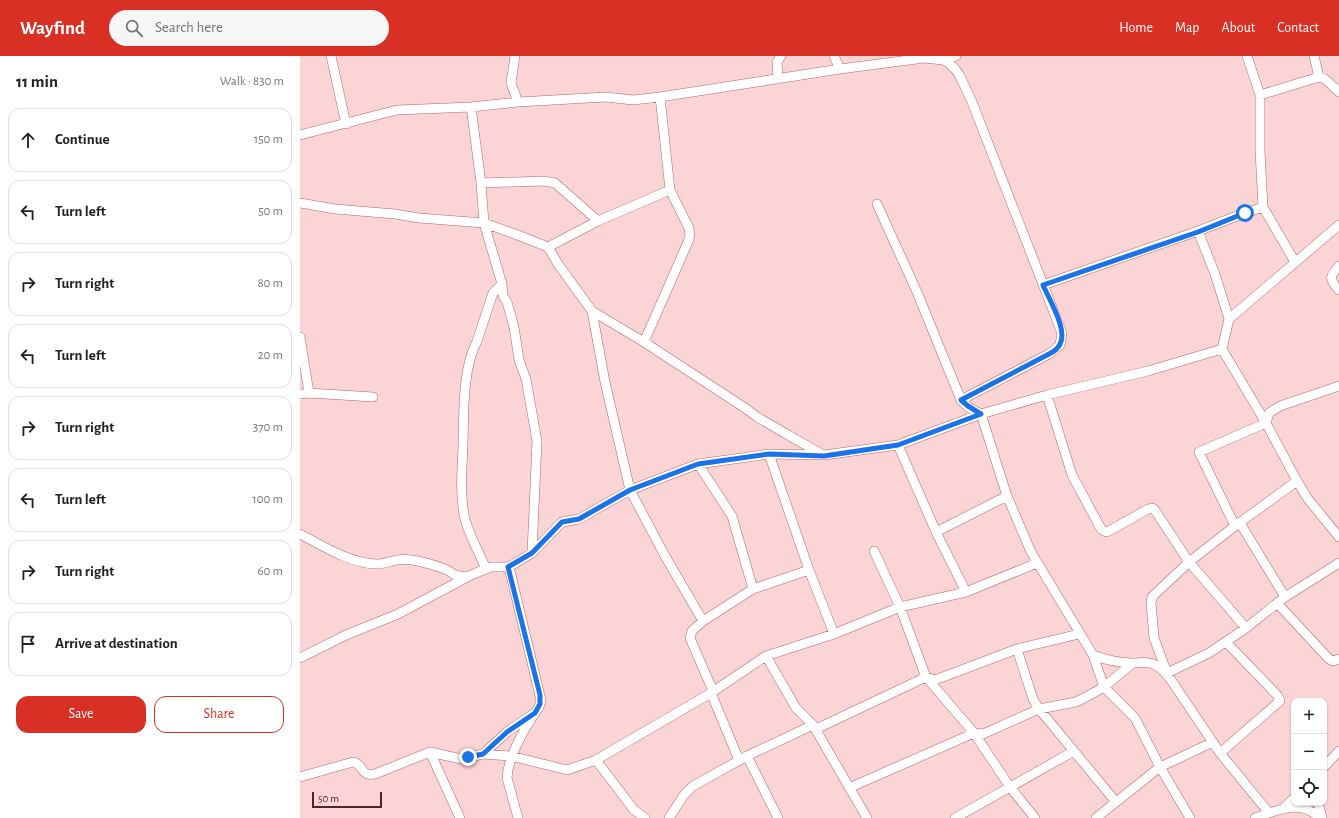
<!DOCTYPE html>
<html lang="en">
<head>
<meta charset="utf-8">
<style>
	:root { --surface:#fff; --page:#f6f6f6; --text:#222; --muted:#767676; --line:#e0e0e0; --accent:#d93025 }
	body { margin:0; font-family:"Alegreya Sans",sans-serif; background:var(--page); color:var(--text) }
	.controls { position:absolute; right:12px; bottom:12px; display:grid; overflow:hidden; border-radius:8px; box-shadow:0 1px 3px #0004 }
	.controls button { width:36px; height:36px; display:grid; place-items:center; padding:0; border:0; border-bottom:1px solid var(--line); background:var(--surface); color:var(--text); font:20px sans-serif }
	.scale { position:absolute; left:12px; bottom:10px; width:70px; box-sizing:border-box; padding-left:4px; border:2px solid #4c282b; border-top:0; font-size:11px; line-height:14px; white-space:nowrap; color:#4c282b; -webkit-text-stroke:3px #fbd4d6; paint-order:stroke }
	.stop { position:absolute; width:12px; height:12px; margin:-9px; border:3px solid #1a73e8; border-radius:50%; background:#fff }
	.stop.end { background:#1a73e8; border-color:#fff; box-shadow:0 1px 4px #0008 }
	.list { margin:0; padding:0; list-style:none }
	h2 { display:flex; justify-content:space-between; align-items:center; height:52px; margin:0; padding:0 16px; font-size:17px }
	h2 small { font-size:13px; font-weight:400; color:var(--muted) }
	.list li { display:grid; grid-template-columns:26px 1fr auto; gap:12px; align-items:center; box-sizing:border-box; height:64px; margin:0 8px 8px; padding:0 8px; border:1px solid var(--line); border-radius:12px }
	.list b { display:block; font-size:15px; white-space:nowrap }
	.list em { font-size:13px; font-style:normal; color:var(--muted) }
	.actions { display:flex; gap:8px; padding:12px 16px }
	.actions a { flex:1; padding:9px 0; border:1px solid var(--accent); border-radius:12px; text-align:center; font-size:14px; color:var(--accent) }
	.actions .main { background:var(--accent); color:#fff }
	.icon { flex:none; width:22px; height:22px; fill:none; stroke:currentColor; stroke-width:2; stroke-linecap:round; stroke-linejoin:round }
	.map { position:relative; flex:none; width:1039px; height:762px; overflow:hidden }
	header { display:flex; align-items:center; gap:24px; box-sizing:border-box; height:56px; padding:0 20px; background:var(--accent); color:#fff }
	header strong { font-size:19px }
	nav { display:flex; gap:22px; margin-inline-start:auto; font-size:14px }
	.search { width:280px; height:36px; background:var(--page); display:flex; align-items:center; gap:10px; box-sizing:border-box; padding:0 14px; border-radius:22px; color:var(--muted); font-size:15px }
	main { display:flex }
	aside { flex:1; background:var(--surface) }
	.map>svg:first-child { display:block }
</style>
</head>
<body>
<header>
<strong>Wayfind</strong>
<div class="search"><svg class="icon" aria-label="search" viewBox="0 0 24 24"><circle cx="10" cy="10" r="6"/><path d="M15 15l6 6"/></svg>Search here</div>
<nav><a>Home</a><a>Map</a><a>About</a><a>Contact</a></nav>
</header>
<main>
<aside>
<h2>11 min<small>Walk · 830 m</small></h2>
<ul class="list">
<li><svg class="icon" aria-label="ahead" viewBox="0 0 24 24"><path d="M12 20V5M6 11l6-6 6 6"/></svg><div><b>Continue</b></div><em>150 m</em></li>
<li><svg class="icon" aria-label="left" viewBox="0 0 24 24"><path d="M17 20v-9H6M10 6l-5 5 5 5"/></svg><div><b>Turn left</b></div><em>50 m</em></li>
<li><svg class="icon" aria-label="right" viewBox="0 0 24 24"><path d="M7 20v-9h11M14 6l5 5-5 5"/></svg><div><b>Turn right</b></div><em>80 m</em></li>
<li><svg class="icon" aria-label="left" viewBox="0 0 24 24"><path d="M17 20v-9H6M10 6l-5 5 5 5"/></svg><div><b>Turn left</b></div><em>20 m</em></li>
<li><svg class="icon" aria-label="right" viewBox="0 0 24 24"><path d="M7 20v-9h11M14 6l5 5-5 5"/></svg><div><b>Turn right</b></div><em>370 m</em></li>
<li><svg class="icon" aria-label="left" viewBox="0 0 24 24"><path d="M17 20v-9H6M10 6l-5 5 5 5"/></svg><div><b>Turn left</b></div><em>100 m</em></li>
<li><svg class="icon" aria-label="right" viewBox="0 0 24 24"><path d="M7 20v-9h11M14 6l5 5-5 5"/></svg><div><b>Turn right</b></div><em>60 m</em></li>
<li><svg class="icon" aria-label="arrive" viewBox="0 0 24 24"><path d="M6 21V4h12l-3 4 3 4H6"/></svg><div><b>Arrive at destination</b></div></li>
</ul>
<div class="actions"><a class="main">Save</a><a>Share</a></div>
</aside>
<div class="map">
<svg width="1039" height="762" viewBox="0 0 1039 762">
	<rect width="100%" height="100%" fill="#fbd4d6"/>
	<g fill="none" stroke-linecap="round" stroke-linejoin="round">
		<defs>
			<path id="minor" d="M31 0 46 68
				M215 0 211 27 218 46
				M534 0 540 13
				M947 0 960 39V95L963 151 995 206
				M1014 0 1019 21
				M643 4 647 2 656 0
				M478 23 477 6 481 0
				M960 39 1019 21 1025 23 1039 36
				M171 51 181 127 184 167 202 228 193 237 177 285C162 314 164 357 163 390 162 413 160 436 164 459 168 478 179 496 186 513
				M0 79 97 54 171 51 218 46 306 41 333 44 360 41 540 13 624 2 643 4 649 7 655 13 660 20 672 46 762 277 760 289 749 298 661 344 668 351 681 358 707 440 731 496 793 599C806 604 819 607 833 607 841 607 848 605 855 609 862 612 866 618 871 624L920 697 969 757C989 750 1004 747 1020 762
				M181 127 244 125 255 127 298 165 370 134
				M0 147 35 153 95 158 119 162 184 167 215 178 248 191 258 208 292 255 305 326 330 434 365 500 403 565 453 533 509 514
				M577 148 617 236 661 344
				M898 175 915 218 929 263 922 293 966 367 997 425 1008 443 1039 481
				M248 191 298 165
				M1039 210C1029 221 1029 223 1039 234
				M202 228 203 240 207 246 214 271 219 304 226 323 237 385 232 497
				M743 229 898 175 937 160 963 151
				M292 255 344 286 445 352 457 361 523 399
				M929 263 1039 169
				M0 281 9 337 0 338
				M344 286 388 186 390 179 389 172 370 134 360 41
				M9 337 73 341
				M747 339 772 419 801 473 806 476 809 475 848 453 852 452 854 453 889 506 946 572
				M598 389 636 476 666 536
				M469 398 509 514 534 578
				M398 408 432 460 453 533
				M940 467 985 541
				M935 470 899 396 966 367 969 357 980 350 1039 330
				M636 476 707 440
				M0 478C23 490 49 507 76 508 84 508 90 505 97 504 104 503 112 504 118 505 127 507 137 510 145 513 156 518 153 521 167 520
				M574 495 600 551 626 621 674 677 710 731 735 762
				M209 511 241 644 239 651C226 670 208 700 207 722L218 762
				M977 547 1029 603 1033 605 1039 603
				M403 565 392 575 390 582 413 635
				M717 593 733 643 739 653 816 746
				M793 599 804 631 835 662 860 711 890 762
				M466 600 496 652 513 669 567 762
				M0 602 46 579 98 558 171 519 191 511H209L232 497 262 466 279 463 330 434 398 408 469 398 524 399 598 389 681 358 747 339 848 315 922 293
				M863 615 867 617 909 597 946 572 985 541 1039 507
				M867 617 854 582 851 547 852 541 889 506 935 470 997 425
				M411 637 439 704
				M130 696 161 703 183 698 211 700 267 714 296 704 334 754 345 762
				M920 697 980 645 978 640 926 586
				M183 698 207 676 233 658
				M447 700 478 762
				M296 704 411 637 466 600 534 578 600 551 666 536 737 507
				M1024 711 1039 695
				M0 721 53 706C64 707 59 721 75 718L130 696 160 762
				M549 732 674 677 683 678 739 653 776 646 784 642 804 631 833 607
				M1018 747 1022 762
				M984 752 994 742
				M369 762 384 739 393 730 447 700 513 669 516 673 626 621 635 624 717 593 779 578
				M655 762 774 695
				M796 762 860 711 913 686
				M955 762 969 757"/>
		</defs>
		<use href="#minor" stroke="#b8646b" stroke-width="10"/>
		<use href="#minor" stroke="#fff" stroke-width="9"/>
	</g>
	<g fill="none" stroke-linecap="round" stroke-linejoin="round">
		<path stroke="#1a73e8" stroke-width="5" d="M168 701 183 698 207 676 235 657 240 648V639L208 511 232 497 262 466 279 463 330 434 398 408 469 398 524 400 598 389 681 358 668 350 661 344 749 298C753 296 758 293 760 288 768 274 749 243 743 229L898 176 945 157"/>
	</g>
</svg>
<div class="controls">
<button>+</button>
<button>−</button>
<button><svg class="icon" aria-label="locate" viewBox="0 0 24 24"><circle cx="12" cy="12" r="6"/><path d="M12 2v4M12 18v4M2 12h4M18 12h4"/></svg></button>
</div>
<div class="scale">50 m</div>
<div class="stop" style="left:945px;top:157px"></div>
<div class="stop end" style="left:168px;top:701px"></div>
</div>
</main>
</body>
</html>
